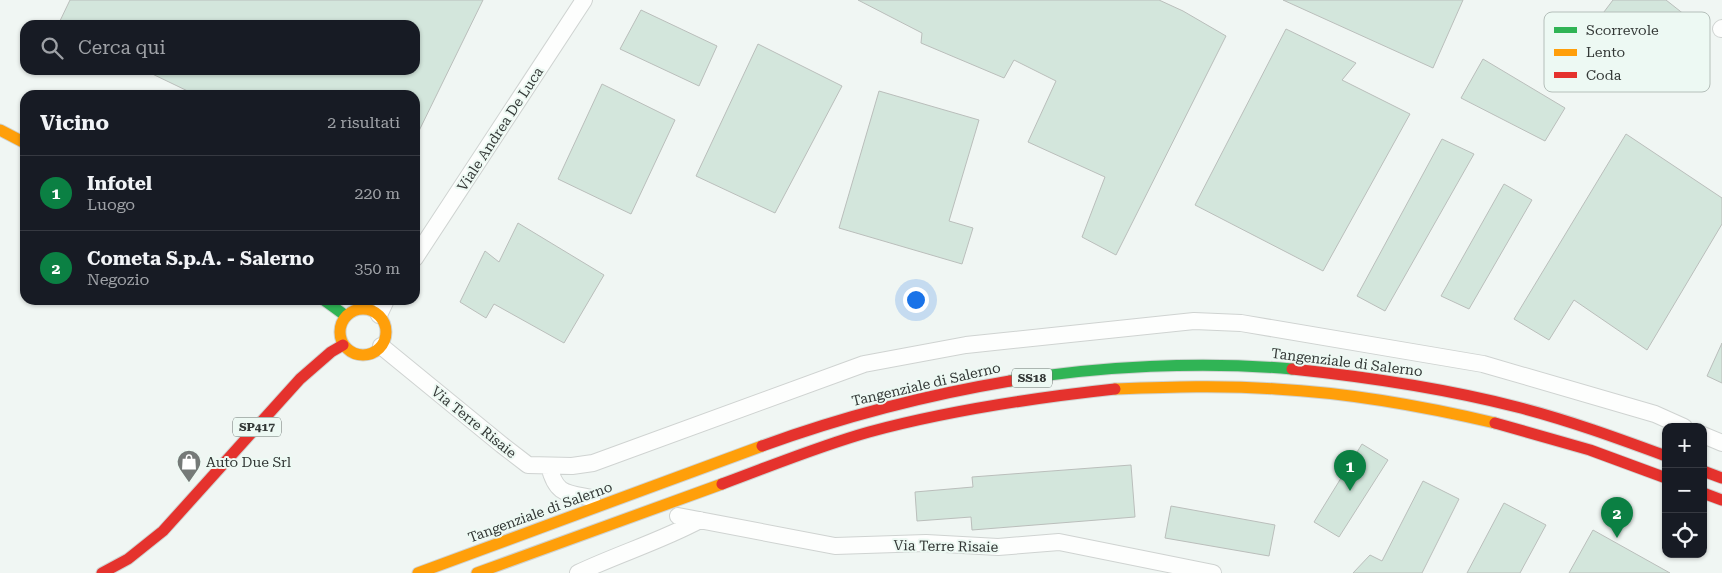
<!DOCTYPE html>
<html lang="it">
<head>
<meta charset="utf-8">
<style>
	:root { --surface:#171b24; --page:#20242c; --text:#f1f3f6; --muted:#9ea1a6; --line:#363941; --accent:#0b8043 }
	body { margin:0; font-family:"Roboto Serif",serif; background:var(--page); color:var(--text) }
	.controls { position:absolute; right:15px; bottom:15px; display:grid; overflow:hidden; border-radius:10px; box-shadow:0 1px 4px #0004 }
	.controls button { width:45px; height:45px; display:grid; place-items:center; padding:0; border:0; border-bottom:1px solid var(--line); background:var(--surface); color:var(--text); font:25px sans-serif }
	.you { position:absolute; left:915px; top:299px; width:18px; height:18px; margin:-12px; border:4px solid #fff; border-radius:50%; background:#1a73e8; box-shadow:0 0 0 8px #1a73e833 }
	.badge { display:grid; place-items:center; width:32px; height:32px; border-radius:50%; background:var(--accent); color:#fff; font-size:16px; font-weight:700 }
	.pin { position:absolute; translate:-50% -41px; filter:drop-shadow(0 1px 2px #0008) }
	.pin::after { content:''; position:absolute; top:26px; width:18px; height:15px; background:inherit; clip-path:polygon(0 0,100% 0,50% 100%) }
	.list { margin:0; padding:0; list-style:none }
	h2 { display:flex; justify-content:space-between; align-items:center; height:65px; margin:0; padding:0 20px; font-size:21px }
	h2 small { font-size:16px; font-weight:400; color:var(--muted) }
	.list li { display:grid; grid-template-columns:32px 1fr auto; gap:15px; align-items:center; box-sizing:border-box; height:75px; padding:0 20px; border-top:1px solid var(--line) }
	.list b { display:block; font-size:19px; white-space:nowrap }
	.list p { margin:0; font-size:16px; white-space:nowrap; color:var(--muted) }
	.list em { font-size:16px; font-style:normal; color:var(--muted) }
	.icon { flex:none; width:28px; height:28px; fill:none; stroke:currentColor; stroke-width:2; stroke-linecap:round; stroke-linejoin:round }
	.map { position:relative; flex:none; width:1722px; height:573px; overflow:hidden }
	.search { position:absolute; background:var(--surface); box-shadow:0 1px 4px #0004; left:20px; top:20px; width:400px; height:55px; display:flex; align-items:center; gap:12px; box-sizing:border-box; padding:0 18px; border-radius:15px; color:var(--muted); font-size:19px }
	.panel { position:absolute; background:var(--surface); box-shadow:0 1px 4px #0004; left:20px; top:90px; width:400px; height:215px; border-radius:15px }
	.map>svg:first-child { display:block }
</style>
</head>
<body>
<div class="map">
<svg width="1722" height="573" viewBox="0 0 1722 573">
	<rect width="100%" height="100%" fill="#f0f6f3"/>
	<path fill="#d3e6dc" stroke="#babebb" d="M70 0H483L415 139V95H196L144 70H415V25H58Z
		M858 0H1159L1183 11 1226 36 1116 255 1082 237 1105 177 1028 142 1056 81 1014 60 1004 78 921 43 922 33Z
		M1283 0H1463L1433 68Z
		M1613 0H1666L1685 15 1629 87 1579 45Z
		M641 10 717 46 699 86 620 49Z
		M1286 29 1356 63 1342 80 1410 114 1323 271 1195 205Z
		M758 44 842 86 775 213 696 176Z
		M1483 59 1565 108 1545 141 1461 98Z
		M602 84 675 120 631 214 558 179Z
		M879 91 979 120 949 221 973 228 962 264 839 228Z
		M1626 134 1722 198V224L1647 350 1574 300 1549 340 1514 319Z
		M1442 139 1474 154 1385 311 1357 296Z
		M1504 184 1532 200 1469 309 1441 296Z
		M518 223 604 275 564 343 494 304 486 318 460 302 485 251 499 262Z
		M1722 343V383L1707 376Z
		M1362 444 1388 460 1339 537 1314 522Z
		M1131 465 1135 517 972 530 971 517 917 521 915 492 973 487 972 477Z
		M1423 481 1459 499 1422 573H1353L1370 555 1382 561Z
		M1504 503 1546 525 1520 573H1467Z
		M1171 506 1275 525 1269 556 1165 538Z
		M1593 530 1670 573H1569Z"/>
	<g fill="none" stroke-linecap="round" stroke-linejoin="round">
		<defs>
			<path id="street" d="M1721 29 1722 28
				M415 258 584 0
				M379 315 386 300
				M381 346 502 445 528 465 572 466 593 463 864 364 966 345 1194 321 1241 323 1483 364 1655 414 1684 427
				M1703 435 1722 443
				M549 466C556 495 566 493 592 498
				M678 516 835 546 926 543 998 547 1059 542 1213 573
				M578 573C618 554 661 541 700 520"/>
			<path id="fast" d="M324 300 346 316
				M1010 381C1098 366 1202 361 1292 369"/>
			<path id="slow" d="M0 130 25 143
				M340 332a23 23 0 1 1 46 0a23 23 0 1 1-46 0Z
				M1115 389C1169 387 1222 385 1276 389 1350 393 1423 406 1495 423
				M418 573 762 446
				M477 573 722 484"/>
			<path id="jam" d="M1292 369C1368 377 1443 388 1517 407 1568 420 1617 438 1666 456
				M1495 423 1590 450 1666 478
				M762 446C842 417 926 395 1010 381
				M1703 471 1722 478
				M722 484C771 466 819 446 869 432 950 410 1032 398 1115 389
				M1703 493 1722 500
				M102 573 128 559 163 531 300 379 331 352 343 345"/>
		</defs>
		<use href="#street" stroke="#cfd3d1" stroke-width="18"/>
		<use href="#fast" stroke="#cfd3d1" stroke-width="13"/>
		<use href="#slow" stroke="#cfd3d1" stroke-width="13"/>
		<use href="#jam" stroke="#cfd3d1" stroke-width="13"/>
		<use href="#street" stroke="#fdfefd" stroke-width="16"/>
		<use href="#fast" stroke="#30b455" stroke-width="11"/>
		<use href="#slow" stroke="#ff9f0a" stroke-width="11"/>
		<use href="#jam" stroke="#e5322d" stroke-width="11"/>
	</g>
	<defs>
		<symbol id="shop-pin" viewBox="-11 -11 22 30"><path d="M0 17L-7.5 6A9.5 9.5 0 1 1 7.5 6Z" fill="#757a78" stroke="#edf9f3"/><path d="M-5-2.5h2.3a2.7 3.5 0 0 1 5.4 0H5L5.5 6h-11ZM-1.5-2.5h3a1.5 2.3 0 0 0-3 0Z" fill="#fff"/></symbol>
	</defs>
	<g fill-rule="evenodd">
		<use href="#shop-pin" x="175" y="448" width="28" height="38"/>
	</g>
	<g text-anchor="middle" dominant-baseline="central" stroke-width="4" stroke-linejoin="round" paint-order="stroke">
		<g fill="#edf9f3" stroke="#6b726f" stroke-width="1">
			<rect x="1012" y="368.5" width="40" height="19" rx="4"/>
			<rect x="233" y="417.5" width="48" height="19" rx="4"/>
		</g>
		<g font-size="12" font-weight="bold" fill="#333836">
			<text x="1032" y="378">SS18</text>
			<text x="257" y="427">SP417</text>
		</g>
		<g font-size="14" fill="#333836" stroke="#edf9f3">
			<text transform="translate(500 129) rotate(-57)">Viale Andrea De Luca</text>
			<text transform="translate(1347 362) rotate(7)">Tangenziale di Salerno</text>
			<text transform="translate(926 384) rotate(-13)">Tangenziale di Salerno</text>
			<text transform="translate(474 422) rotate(39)">Via Terre Risaie</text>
			<text transform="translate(540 512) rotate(-20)">Tangenziale di Salerno</text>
			<text transform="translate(946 546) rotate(1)">Via Terre Risaie</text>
		</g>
		<g font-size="14" fill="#333836" stroke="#edf9f3" text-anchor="start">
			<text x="206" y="462">Auto Due Srl</text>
		</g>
	</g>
	<rect x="1544" y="12" width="166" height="80" rx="8" fill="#edf9f3" stroke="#b5bfba" stroke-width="1"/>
	<rect x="1554" y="27" width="23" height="6" fill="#30b455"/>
	<rect x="1554" y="49" width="23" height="7" fill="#ff9f0a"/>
	<rect x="1554" y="72" width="23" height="6" fill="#e5322d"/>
	<g font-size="14" fill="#333836">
		<text x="1586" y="35">Scorrevole</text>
		<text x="1586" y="57">Lento</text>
		<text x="1586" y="80">Coda</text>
	</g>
</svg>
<div class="controls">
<button>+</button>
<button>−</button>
<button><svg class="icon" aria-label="locate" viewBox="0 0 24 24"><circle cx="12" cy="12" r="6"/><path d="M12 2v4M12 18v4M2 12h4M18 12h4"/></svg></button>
</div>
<div class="you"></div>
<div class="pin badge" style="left:1350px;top:491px">1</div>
<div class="pin badge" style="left:1617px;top:538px">2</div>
<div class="search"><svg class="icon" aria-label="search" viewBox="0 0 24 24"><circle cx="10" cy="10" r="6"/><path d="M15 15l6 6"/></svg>Cerca qui</div>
<section class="panel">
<h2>Vicino<small>2 risultati</small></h2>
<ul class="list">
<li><span class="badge">1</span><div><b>Infotel</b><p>Luogo</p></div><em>220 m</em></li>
<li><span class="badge">2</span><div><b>Cometa S.p.A. - Salerno</b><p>Negozio</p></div><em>350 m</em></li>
</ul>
</section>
</div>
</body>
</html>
